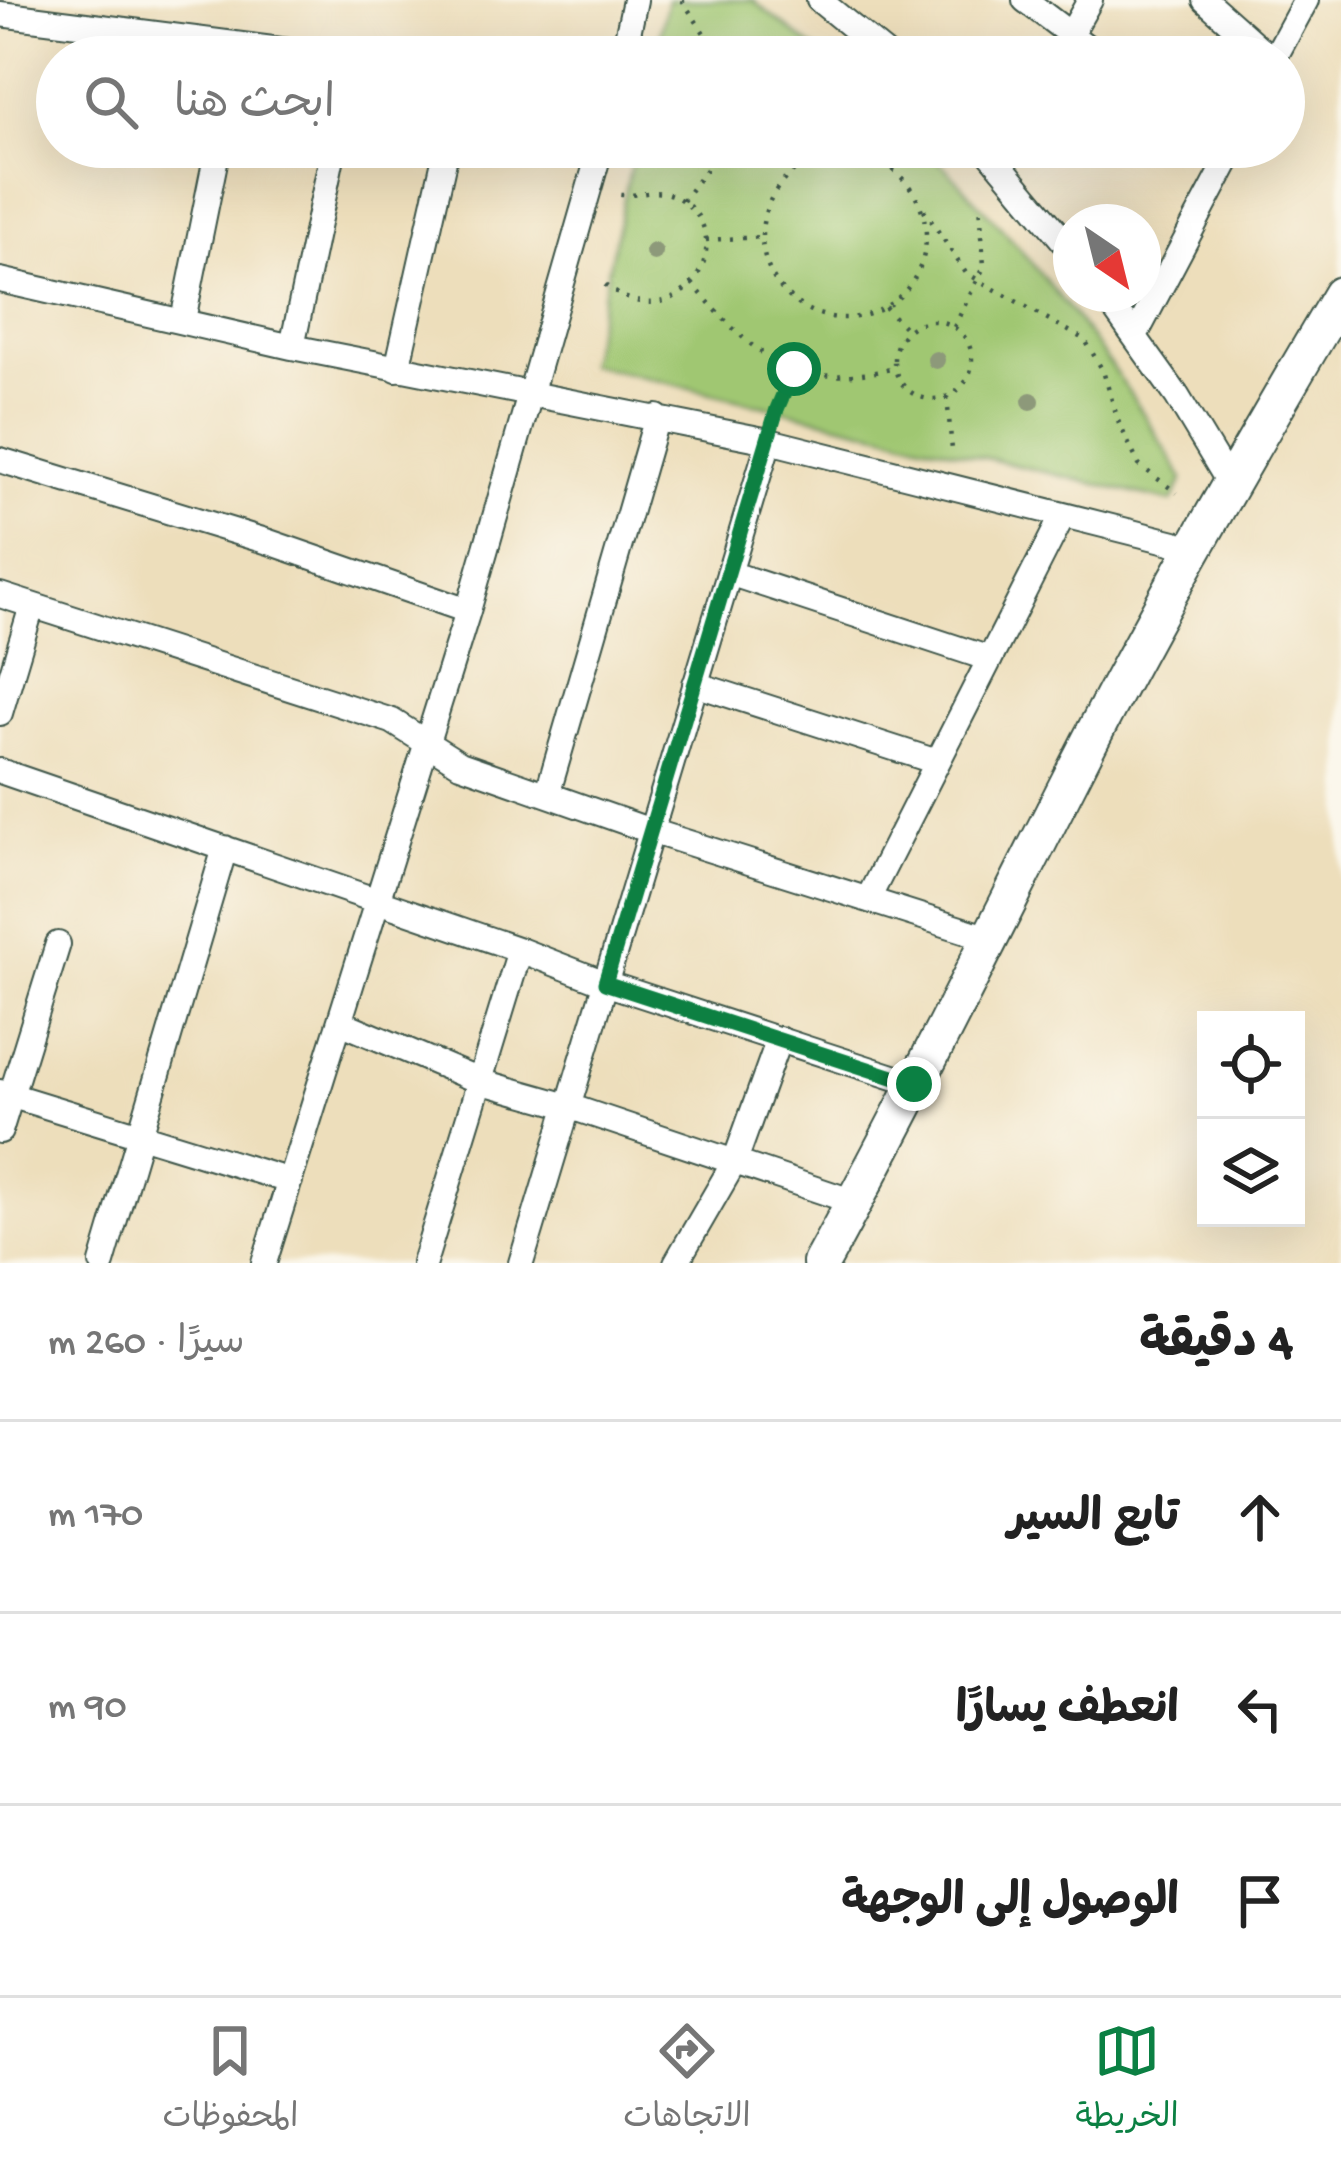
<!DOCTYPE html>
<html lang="ar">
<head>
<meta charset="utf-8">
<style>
	:root { --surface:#fff; --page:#f2f2f2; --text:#222; --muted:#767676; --line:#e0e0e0; --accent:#0b8043 }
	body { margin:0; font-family:"Gochi Hand","Playpen Sans Arabic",sans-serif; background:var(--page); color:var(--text); direction:rtl }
	.controls { position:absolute; right:36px; bottom:36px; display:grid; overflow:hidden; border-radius:0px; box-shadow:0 12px 48px #0002 }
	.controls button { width:108px; height:108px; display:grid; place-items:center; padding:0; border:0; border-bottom:3px solid var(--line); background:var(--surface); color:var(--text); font:60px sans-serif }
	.compass { position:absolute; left:1053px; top:204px; width:108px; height:108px; border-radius:50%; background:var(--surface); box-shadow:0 12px 48px #0002; rotate:145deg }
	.stop { position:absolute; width:36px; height:36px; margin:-27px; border:9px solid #0b8043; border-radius:50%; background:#fff }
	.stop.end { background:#0b8043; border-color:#fff; box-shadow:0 3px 12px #0008 }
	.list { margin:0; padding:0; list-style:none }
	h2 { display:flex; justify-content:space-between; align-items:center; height:156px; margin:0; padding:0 48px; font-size:51px }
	h2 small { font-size:39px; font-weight:400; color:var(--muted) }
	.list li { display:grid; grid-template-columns:78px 1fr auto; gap:36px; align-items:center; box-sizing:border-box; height:192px; padding:0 48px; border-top:3px solid var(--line) }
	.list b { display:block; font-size:45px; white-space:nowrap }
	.list em { font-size:39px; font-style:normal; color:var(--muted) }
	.icon { flex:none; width:66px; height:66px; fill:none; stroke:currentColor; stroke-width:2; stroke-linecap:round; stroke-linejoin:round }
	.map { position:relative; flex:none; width:1341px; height:1263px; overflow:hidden; direction:ltr }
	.search { position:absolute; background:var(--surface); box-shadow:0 12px 48px #0002; left:36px; right:36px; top:36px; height:132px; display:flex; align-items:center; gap:30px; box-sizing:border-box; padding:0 42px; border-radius:66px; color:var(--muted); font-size:45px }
	.sheet { height:732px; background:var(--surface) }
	nav { display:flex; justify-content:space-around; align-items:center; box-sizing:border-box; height:168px; border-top:3px solid var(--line); background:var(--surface); font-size:33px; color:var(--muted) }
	nav a { display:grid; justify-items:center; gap:6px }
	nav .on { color:var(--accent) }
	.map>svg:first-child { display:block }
</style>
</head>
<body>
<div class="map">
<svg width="1341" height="1263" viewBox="0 0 1341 1263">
	<rect width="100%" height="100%" fill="#fbf7ec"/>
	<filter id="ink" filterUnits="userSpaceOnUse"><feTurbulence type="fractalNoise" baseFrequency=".00833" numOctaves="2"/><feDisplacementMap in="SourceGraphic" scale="24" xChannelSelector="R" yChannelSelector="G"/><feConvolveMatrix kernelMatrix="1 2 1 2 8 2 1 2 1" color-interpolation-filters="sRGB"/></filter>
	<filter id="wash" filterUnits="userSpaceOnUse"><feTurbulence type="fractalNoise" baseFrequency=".004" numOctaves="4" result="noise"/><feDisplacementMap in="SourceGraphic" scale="48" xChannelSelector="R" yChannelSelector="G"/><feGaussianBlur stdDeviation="2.7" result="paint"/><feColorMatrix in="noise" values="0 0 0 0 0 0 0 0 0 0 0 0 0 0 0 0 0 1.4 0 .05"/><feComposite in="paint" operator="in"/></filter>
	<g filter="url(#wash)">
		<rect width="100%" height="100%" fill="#eddebb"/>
		<path fill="#a0c772" stroke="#608253" stroke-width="3" d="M668 0H752L825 57H655Z
			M635 147H925C1025 247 1113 356 1183 479L1172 502 588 364Z"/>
	</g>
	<g filter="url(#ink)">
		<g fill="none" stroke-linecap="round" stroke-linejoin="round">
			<defs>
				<path id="minor" d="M819 0 889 57
					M1025 0 1100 57
					M1205 0 1269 57
					M0 14 336 57
					M623 57 635 0
					M1058 57 1090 0
					M1275 57 1306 0
					M985 147 1071 250
					M0 280 292 347 769 441 1195 548
					M1104 294 1177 396 1230 484
					M183 320 218 147
					M1135 336 1235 147
					M292 347 334 147
					M397 369 447 147
					M0 460 269 542 468 611
					M729 573 990 659
					M0 595 392 721 460 764 651 831 992 939
					M695 684 937 762
					M0 713 32 606
					M0 771 520 950 605 983 915 1084
					M548 792 657 417
					M868 899 1063 515
					M340 1022 479 1081 568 1106 854 1202
					M0 1092 290 1181
					M0 1131 58 944
					M102 1263 225 848
					M264 1263 468 611 601 147
					M424 1263 520 950
					M521 1263 769 441
					M676 1263 735 1161 779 1039"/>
				<path id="secondary" d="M821 1263C910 1101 991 935 1075 770 1157 609 1249 451 1341 295"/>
			</defs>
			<use href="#minor" stroke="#3e5548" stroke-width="28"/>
			<use href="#secondary" stroke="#3e5548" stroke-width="40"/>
			<path stroke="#3e5548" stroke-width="4.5" stroke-dasharray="3 9" stroke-linecap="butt" d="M682 0 720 57
				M818 147 831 154
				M762 236a82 82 0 1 1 164 0a82 82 0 1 1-164 0Z
				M683 201 722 147
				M924 210 966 273 1085 340 1103 371 1119 423 1139 465 1177 493
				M706 240 763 237
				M692 283C756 358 792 392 895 368
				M605 285C680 345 746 238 678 198 655 185 637 199 615 194
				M885 307 906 329
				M894 360a39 39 0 1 1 78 0a39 39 0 1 1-78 0Z
				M954 327 984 267 980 203
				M947 397 952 450
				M775 419 794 369"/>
			<use href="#minor" stroke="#fff" stroke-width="24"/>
			<use href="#secondary" stroke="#fff" stroke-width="36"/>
		</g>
		<g fill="#8d997a">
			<circle cx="654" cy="252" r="9"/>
			<circle cx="936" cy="360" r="9"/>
			<circle cx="1031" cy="401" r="9"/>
		</g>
	</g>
	<g fill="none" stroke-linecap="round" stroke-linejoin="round" filter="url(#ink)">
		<path stroke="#0b8043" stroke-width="15" d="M794 369 777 409 605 983 914 1084"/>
	</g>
</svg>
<div class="controls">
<button><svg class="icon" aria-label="locate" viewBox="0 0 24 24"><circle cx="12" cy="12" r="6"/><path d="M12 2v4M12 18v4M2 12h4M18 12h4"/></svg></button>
<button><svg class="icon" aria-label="layers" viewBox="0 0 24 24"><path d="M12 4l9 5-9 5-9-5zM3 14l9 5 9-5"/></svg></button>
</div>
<svg class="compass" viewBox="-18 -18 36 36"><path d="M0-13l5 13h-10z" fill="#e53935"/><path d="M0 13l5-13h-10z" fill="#767676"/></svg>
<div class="stop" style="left:794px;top:369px"></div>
<div class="stop end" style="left:914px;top:1084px"></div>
<div class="search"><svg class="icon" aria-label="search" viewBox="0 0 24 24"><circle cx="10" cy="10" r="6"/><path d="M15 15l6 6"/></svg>ابحث هنا</div>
</div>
<section class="sheet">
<h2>4 دقيقة<small>سيرًا · 260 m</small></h2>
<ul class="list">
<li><svg class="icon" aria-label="ahead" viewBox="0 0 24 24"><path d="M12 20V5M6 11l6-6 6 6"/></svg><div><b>تابع السير</b></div><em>170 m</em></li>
<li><svg class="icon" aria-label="left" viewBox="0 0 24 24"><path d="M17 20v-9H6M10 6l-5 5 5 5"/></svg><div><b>انعطف يسارًا</b></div><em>90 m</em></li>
<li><svg class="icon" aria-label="arrive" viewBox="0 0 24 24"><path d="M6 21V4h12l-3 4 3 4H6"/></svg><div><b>الوصول إلى الوجهة</b></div></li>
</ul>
</section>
<nav>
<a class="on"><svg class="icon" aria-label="map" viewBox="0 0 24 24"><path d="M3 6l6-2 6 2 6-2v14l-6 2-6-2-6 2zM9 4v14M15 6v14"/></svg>الخريطة</a>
<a><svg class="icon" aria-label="directions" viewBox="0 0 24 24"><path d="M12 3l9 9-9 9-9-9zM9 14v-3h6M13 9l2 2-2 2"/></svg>الاتجاهات</a>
<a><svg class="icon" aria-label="saved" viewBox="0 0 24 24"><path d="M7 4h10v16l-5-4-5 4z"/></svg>المحفوظات</a>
</nav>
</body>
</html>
